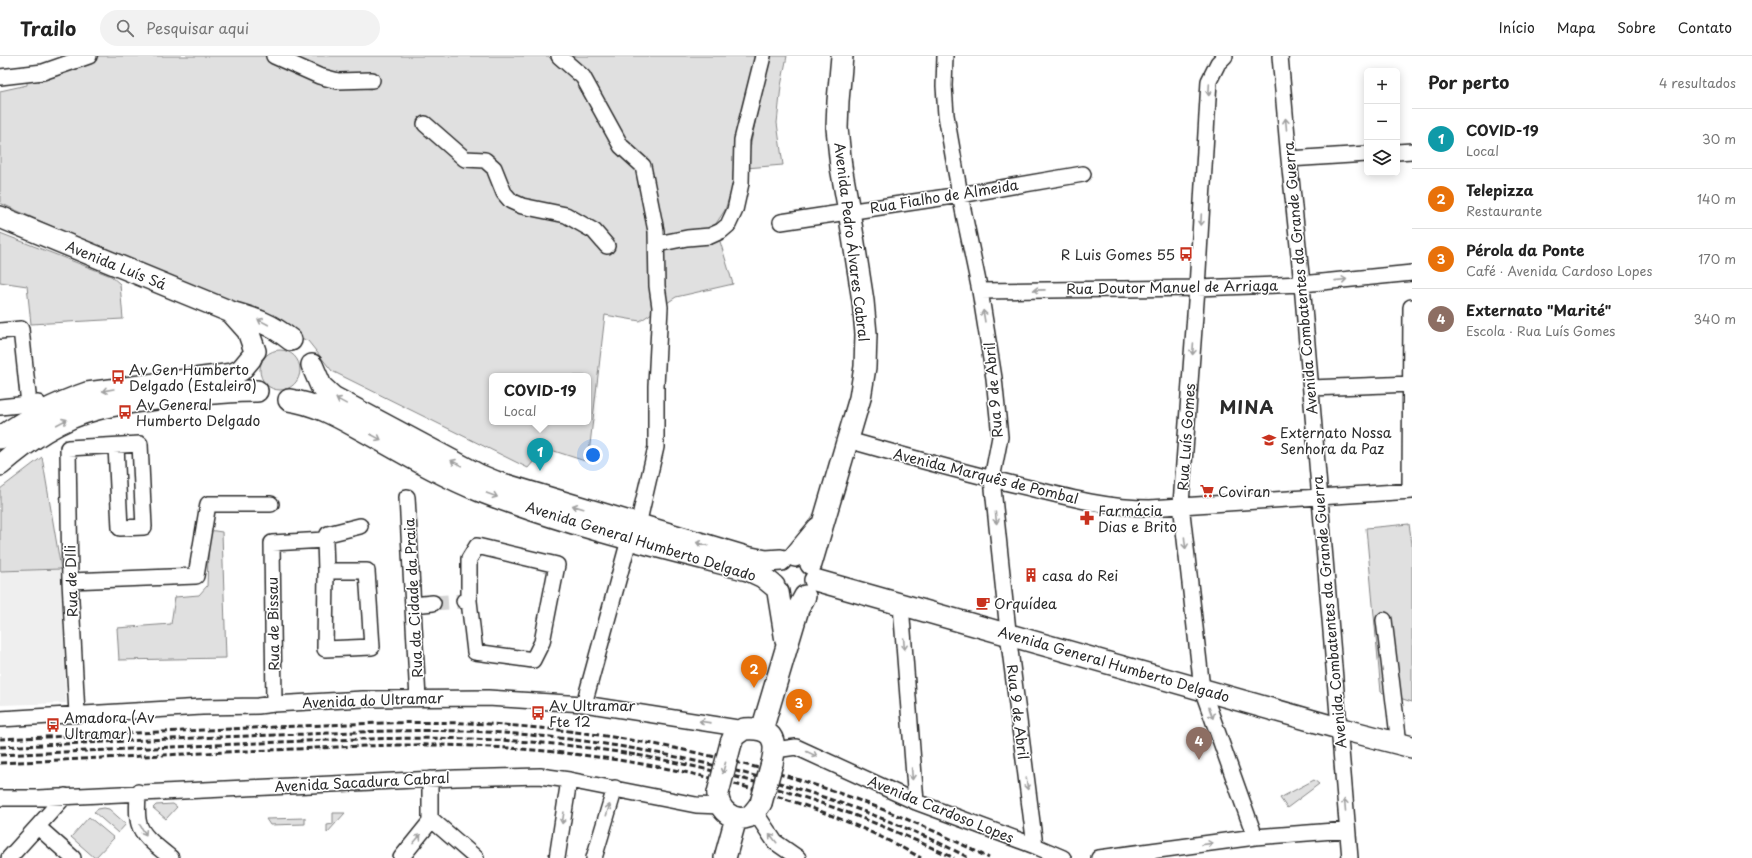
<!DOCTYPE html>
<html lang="pt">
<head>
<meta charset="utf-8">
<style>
	:root { --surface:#fff; --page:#f2f2f2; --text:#222; --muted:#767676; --line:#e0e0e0; --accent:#b45309 }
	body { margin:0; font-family:"Playpen Sans",sans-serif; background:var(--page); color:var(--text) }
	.controls { position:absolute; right:12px; top:12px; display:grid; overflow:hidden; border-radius:6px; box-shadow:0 2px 10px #0003 }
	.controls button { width:36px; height:36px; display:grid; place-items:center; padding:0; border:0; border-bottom:1px solid var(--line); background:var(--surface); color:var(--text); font:20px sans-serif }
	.you { position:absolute; left:593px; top:399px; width:14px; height:14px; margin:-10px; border:3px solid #fff; border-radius:50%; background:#1a73e8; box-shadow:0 0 0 6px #1a73e833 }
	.badge { display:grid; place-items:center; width:26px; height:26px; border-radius:50%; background:var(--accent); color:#fff; font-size:13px; font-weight:700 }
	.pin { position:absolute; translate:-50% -33px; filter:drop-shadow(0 1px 2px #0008) }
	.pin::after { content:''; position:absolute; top:21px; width:14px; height:12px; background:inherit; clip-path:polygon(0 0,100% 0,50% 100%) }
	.popup { position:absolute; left:489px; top:317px; width:102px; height:52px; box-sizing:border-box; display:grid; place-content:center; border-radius:6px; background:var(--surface); filter:drop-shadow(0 1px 3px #0005); font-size:13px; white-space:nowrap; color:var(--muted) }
	.popup b { font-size:15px; color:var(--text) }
	.popup::after { content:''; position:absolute; left:50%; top:100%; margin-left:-8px; border:8px solid transparent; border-top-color:var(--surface) }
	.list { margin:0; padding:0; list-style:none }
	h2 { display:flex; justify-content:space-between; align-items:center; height:52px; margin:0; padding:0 16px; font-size:17px }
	h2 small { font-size:13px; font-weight:400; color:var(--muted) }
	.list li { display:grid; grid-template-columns:26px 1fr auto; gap:12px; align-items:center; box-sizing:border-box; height:60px; padding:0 16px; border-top:1px solid var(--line) }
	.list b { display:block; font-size:15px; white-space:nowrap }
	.list p { margin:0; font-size:13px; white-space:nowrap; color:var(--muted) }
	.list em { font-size:13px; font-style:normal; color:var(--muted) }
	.icon { flex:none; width:22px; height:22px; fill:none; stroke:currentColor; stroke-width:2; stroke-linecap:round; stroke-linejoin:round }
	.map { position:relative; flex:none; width:1412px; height:802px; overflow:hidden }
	header { display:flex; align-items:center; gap:24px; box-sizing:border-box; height:56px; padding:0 20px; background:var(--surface); border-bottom:1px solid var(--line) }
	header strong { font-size:19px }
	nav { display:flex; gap:22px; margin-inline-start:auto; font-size:14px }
	.search { width:280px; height:36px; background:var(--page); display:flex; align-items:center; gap:10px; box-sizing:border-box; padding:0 14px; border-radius:22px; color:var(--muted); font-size:15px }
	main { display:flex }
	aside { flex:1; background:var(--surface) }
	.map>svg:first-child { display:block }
</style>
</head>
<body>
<header>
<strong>Trailo</strong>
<div class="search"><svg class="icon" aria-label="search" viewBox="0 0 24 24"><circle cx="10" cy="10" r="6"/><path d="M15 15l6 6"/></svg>Pesquisar aqui</div>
<nav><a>Início</a><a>Mapa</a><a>Sobre</a><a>Contato</a></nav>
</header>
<main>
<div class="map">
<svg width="1412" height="802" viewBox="0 0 1412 802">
	<rect width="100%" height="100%" fill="#fff"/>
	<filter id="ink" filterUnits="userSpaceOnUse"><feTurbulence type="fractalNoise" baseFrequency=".025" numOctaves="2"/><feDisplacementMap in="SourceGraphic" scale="8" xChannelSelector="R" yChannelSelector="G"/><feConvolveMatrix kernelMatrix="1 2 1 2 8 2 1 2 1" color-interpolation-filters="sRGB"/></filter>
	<g filter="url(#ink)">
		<path fill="#efefef" d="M61 513 66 647 0 649V515Z"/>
		<path fill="#e0e0e0" stroke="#868686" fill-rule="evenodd" d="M100 0H269L328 28 371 33 374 16 326 20 287 0H548L553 5 558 0H759L735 96 732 132 725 154 715 169 733 228 676 241 640 265 605 259 588 406 545 392 528 412 332 315 308 285 0 147V35L27 29V24ZM492 320H588V366H492Z
			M771 0H787L781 30 777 67 783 109 746 112 756 62Z
			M0 177 111 220 120 228 123 263 31 268 27 230 0 226Z
			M260 314a20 20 0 1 1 40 0a20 20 0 1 1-40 0Z
			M42 401 61 513 0 515V433Z
			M1409 468 1412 488V646L1381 636 1366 472Z
			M209 474 222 476 226 602 119 604 117 572 171 568 175 541 199 539 207 530Z
			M1314 724 1319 728 1287 752 1280 742Z
			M173 748 177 751 166 763 153 752 156 749Z
			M104 752 109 753 126 768 118 777 94 756 98 753Z
			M333 757H345L327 777V769L333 768Z
			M89 761 114 782 95 802 71 781Z
			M305 762V768L270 769 266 763Z"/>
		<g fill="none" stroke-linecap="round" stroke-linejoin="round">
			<path stroke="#d5d5d5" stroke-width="15" stroke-dasharray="15 8" stroke-linecap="butt" d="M433 547 464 545"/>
			<defs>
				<path id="street" d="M274 0 319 20 338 25 372 24
					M559 0 583 21 621 90 643 110 656 175 657 230 660 251 656 330V391L638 469
					M945 0 944 30 946 59 960 139 980 235 994 322 1000 381 992 423 1010 594 1035 790
					M1225 0 1218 7 1209 25 1197 232 1181 448 1202 633 1255 781
					M1280 0 1289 103 1302 228 1350 802
					M0 21 43 16 89 0
					M425 68 465 103 485 104 494 112 504 137 511 145 522 150 566 159 594 175 607 190
					M1397 96 1412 95
					M1289 103 1367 98
					M781 166 960 139 1083 118
					M657 188 687 182 710 180 721 175 728 169 735 154 741 127 742 84 763 0
					M980 235 1197 232 1302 228 1412 217
					M0 275 21 273 29 348
					M1311 332 1411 328
					M0 351 38 347
					M848 384C908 401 969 418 1030 432 1070 442 1109 452 1150 452L1412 435
					M1410 435 1411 251
					M407 441 418 643
					M325 484 328 478 360 470
					M70 525 196 520 208 448H271
					M464 545H469L475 596 533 604 542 586 557 509 477 490 469 503V545
					M413 549 433 547
					M901 549 916 746
					M1384 564 1399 688
					M274 648 272 487 325 484 326 515 325 593 372 591 367 515H326
					M584 648 629 484
					M77 658 70 525 68 392 140 388 144 471 120 472 116 390
					M0 663 202 651 258 650 274 648 363 643 488 642 584 648 744 673
					M775 694 796 691 916 746 1035 790 1063 802
					M138 736C138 746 136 758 139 768 143 782 161 793 171 802
					M0 742H38L456 722 540 720 569 724 696 749 721 750
					M755 756 775 786 798 802
					M431 763 476 802
					M38 771 73 802
					M9 802 65 740
					M401 802 430 766V723
					M557 802 569 724
					M594 802 615 732
					M1099 802 1255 781 1347 774"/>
				<path id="secondary" d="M0 161 231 256C256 263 271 268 291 284
					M231 256 248 275 255 295
					M312 309 321 330 333 341 479 419 496 426 746 501 766 505 781 504
					M289 344C317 348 340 362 364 375 402 396 440 419 480 435 567 469 658 491 748 514L763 521 774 530
					M0 382C27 362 55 348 87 337L233 318 241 314 251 302
					M0 409C28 385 60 362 97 353 121 347 147 344 172 341 200 338 228 335 257 335
					M795 500 818 472
					M811 508 860 342 865 311 866 278 863 245 849 155 841 111 837 72 838 45 842 0
					M815 524 1338 672 1412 691
					M778 536 786 585
					M762 674 798 553 805 540
					M731 687 734 680 744 673C771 671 778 682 772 707
					M718 737C717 752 732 767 748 761 754 758 757 752 761 747
					M725 802 736 762"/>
			</defs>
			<use href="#street" stroke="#2b2b2b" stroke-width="18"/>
			<use href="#secondary" stroke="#2b2b2b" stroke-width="24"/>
			<use href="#street" stroke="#fff" stroke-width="15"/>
			<use href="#secondary" stroke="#fff" stroke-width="21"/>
			<path stroke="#2b2b2b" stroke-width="3" stroke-dasharray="6 3" stroke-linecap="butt" d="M0 683C91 679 183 675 274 671 355 668 437 663 517 670 680 683 844 726 989 802
				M0 691C103 686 205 681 308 678 377 675 447 672 517 678 634 687 749 713 860 754 897 768 934 783 969 802
				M0 699C86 695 173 691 259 687 367 682 474 678 581 691 710 706 837 746 954 802
				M0 707C82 703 163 699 245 695 309 693 374 688 438 689 598 692 781 722 921 802"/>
			<defs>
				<path id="secondary-bridge" d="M718 737 731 687
					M761 747 772 707"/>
			</defs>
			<use href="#secondary-bridge" stroke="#2b2b2b" stroke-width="24" stroke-linecap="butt"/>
			<use href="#secondary-bridge" stroke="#fff" stroke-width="21"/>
		</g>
		<defs><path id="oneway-shaft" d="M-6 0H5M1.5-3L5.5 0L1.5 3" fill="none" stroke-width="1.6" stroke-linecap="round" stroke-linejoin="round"/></defs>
		<g stroke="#a0a0a0">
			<use href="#oneway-shaft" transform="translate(1209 34) rotate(93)"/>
			<use href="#oneway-shaft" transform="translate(1286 68) rotate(-95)"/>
			<use href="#oneway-shaft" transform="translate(1201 164) rotate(93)"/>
			<use href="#oneway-shaft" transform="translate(1341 224) rotate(-6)"/>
			<use href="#oneway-shaft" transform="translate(1039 234) rotate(179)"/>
			<use href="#oneway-shaft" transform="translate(984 260) rotate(-99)"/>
			<use href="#oneway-shaft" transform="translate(263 266) rotate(-152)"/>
			<use href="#oneway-shaft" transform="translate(1193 293) rotate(94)"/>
			<use href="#oneway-shaft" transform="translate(108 334) rotate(170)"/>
			<use href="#oneway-shaft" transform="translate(341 345) rotate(-151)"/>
			<use href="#oneway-shaft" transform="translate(62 366) rotate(-28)"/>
			<use href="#oneway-shaft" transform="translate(376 381) rotate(28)"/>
			<use href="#oneway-shaft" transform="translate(456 407) rotate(-152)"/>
			<use href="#oneway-shaft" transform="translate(492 439) rotate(20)"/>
			<use href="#oneway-shaft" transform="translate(578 451) rotate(-164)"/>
			<use href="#oneway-shaft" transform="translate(996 462) rotate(84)"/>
			<use href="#oneway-shaft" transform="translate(1185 487) rotate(84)"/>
			<use href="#oneway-shaft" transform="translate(702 488) rotate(-164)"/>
			<use href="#oneway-shaft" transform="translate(904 588) rotate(86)"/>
			<use href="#oneway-shaft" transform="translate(1211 657) rotate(70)"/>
			<use href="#oneway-shaft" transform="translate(705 666) rotate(-172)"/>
			<use href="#oneway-shaft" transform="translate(812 698) rotate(25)"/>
			<use href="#oneway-shaft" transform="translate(724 712) rotate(105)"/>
			<use href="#oneway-shaft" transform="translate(912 718) rotate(86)"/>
			<use href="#oneway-shaft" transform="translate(1027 728) rotate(83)"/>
			<use href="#oneway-shaft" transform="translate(1345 749) rotate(-95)"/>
			<use href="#oneway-shaft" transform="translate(608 754) rotate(-73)"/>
			<use href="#oneway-shaft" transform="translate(563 762) rotate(99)"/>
			<use href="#oneway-shaft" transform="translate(143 774) rotate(58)"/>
			<use href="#oneway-shaft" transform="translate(773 782) rotate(-129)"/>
			<use href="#oneway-shaft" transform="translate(417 783) rotate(-49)"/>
			<use href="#oneway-shaft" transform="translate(1207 788) rotate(-7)"/>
		</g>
	</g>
	<defs>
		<symbol id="bus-bare" viewBox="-9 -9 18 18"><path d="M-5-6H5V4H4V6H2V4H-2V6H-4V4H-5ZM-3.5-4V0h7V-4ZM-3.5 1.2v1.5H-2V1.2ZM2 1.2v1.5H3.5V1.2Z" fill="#c8321e" stroke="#fff" stroke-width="2.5" paint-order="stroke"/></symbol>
		<symbol id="school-bare" viewBox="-9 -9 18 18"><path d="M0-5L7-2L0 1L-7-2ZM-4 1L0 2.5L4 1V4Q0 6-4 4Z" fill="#c8321e" stroke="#fff" stroke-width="2.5" paint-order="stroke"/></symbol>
		<symbol id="supermarket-bare" viewBox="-9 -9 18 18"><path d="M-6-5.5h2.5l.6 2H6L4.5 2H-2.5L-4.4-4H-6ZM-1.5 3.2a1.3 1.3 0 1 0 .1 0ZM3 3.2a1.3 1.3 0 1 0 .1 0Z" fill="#c8321e" stroke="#fff" stroke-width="2.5" paint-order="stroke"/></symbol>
		<symbol id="pharmacy-bare" viewBox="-9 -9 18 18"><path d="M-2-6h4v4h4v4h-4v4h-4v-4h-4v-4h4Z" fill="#c8321e" stroke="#fff" stroke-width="2.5" paint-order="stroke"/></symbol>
		<symbol id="building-bare" viewBox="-9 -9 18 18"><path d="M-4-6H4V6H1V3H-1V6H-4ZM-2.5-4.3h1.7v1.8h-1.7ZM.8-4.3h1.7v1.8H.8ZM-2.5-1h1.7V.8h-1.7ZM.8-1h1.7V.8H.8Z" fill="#c8321e" stroke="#fff" stroke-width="2.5" paint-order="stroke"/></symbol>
		<symbol id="cafe-bare" viewBox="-9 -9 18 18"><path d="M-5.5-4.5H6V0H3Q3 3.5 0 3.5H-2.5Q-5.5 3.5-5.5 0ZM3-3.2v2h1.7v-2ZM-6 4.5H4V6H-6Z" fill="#c8321e" stroke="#fff" stroke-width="2.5" paint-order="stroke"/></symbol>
	</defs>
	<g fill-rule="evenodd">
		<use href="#bus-bare" x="1176" y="188" width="20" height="20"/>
		<use href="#bus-bare" x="108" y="311" width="20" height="20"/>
		<use href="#bus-bare" x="115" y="346" width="20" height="20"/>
		<use href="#school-bare" x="1259" y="374" width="20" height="20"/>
		<use href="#supermarket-bare" x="1197" y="425" width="20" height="20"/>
		<use href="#pharmacy-bare" x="1077" y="452" width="20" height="20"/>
		<use href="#building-bare" x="1021" y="509" width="20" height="20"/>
		<use href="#cafe-bare" x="973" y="537" width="20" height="20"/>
		<use href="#bus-bare" x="528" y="647" width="20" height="20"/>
		<use href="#bus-bare" x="43" y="659" width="20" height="20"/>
	</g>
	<g text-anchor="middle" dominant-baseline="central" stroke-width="3" stroke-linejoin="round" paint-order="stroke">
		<g font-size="14" fill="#2b2b2b" stroke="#fff">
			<text transform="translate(944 140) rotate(-9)">Rua Fialho de Almeida</text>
			<text transform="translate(852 186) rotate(83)">Avenida Pedro Álvares Cabral</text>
			<text transform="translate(116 209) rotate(22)">Avenida Luís Sá</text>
			<text transform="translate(1300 222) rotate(-95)">Avenida Combatentes da Grande Guerra</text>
			<text transform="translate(1172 231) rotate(-1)">Rua Doutor Manuel de Arriaga</text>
			<text transform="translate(993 334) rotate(-95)">Rua 9 de Abril</text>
			<text transform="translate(1186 381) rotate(-86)">Rua Luís Gomes</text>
			<text transform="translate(986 420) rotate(14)">Avenida Marquês de Pombal</text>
			<text transform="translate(641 485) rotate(17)">Avenida General Humberto Delgado</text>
			<text transform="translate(71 525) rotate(-92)">Rua de DIli</text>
			<text transform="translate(413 542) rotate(-93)">Rua da Cidade da Praia</text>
			<text transform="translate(1329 556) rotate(-95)">Avenida Combatentes da Grande Guerra</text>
			<text transform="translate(273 568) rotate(-91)">Rua de Bissau</text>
			<text transform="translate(1114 608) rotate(16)">Avenida General Humberto Delgado</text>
			<text transform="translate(373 644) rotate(-2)">Avenida do Ultramar</text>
			<text transform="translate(1018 656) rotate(83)">Rua 9 de Abril</text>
			<text transform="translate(362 726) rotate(-3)">Avenida Sacadura Cabral</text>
			<text transform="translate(941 753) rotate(22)">Avenida Cardoso Lopes</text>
		</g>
		<g font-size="14" fill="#2b2b2b" stroke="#fff" text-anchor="start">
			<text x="1175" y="198" text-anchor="end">R Luis Gomes 55</text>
			<text x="129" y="313">Av Gen Humberto<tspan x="129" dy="16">Delgado (Estaleiro)</tspan></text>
			<text x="136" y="348">Av General<tspan x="136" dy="16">Humberto Delgado</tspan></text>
			<text x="1280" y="376">Externato Nossa<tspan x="1280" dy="16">Senhora da Paz</tspan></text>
			<text x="1218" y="435">Coviran</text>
			<text x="1098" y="454">Farmácia<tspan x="1098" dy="16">Dias e Brito</tspan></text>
			<text x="1042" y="519">casa do Rei</text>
			<text x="994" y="547">Orquídea</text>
			<text x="549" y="649">Av Ultramar<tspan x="549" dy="16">Fte 12</tspan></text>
			<text x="64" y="661">Amadora (Av<tspan x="64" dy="16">Ultramar)</tspan></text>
		</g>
		<g font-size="18" font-weight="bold" letter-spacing="1" fill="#2b2b2b" stroke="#fff">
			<text x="1247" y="350">MINA</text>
		</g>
	</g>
</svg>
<div class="controls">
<button>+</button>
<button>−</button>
<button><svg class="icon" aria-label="layers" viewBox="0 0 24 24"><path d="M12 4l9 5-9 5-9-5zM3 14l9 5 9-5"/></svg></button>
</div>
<div class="you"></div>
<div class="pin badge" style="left:540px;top:415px;background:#0f9aa8">1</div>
<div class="popup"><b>COVID-19</b>Local</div>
<div class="pin badge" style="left:754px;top:632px;background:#e8710a">2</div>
<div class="pin badge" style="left:799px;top:666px;background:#e8710a">3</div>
<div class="pin badge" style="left:1199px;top:704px;background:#8d6e63">4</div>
</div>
<aside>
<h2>Por perto<small>4 resultados</small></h2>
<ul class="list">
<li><span class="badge" style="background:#0f9aa8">1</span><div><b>COVID-19</b><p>Local</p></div><em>30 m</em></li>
<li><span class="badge" style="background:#e8710a">2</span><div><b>Telepizza</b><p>Restaurante</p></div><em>140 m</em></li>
<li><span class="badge" style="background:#e8710a">3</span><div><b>Pérola da Ponte</b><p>Café · Avenida Cardoso Lopes</p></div><em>170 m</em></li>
<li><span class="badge" style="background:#8d6e63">4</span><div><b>Externato &quot;Marité&quot;</b><p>Escola · Rua Luís Gomes</p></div><em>340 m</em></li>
</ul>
</aside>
</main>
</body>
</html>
